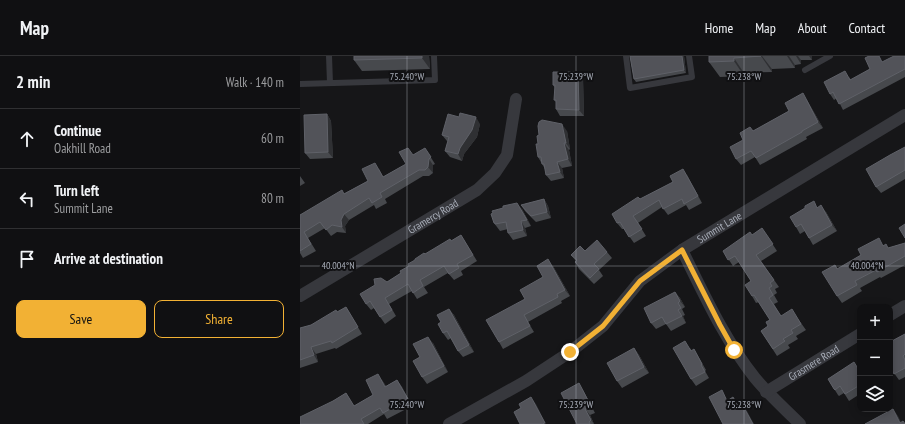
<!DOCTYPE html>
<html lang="en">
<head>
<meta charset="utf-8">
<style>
	:root { --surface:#101012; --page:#1e1e20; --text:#f1f3f6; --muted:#9c9d9f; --line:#303032; --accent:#f2b134 }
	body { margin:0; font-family:"PT Sans Narrow",sans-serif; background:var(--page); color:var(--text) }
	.controls { position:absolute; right:12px; bottom:12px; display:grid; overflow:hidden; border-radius:8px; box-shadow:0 2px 10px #0003 }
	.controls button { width:36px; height:36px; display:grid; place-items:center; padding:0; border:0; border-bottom:1px solid var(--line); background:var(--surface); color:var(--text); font:20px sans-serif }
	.stop { position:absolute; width:12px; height:12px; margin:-9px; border:3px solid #f2b134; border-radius:50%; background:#fff }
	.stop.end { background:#f2b134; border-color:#fff; box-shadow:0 1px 4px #0008 }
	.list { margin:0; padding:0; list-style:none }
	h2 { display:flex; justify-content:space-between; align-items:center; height:52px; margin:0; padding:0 16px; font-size:17px }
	h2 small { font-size:13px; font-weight:400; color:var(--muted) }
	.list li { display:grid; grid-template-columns:26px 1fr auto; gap:12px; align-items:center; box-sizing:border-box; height:60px; padding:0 16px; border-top:1px solid var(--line) }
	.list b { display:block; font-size:15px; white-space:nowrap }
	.list p { margin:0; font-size:13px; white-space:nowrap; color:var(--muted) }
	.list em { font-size:13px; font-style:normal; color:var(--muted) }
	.actions { display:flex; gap:8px; padding:12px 16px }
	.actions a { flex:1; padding:9px 0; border:1px solid var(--accent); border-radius:8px; text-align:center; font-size:14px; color:var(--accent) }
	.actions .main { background:var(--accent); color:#111 }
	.icon { flex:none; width:22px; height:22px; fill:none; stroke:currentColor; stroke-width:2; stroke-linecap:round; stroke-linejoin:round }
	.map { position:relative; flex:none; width:605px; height:368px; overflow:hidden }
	header { display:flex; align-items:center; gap:24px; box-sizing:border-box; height:56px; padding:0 20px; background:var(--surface); border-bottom:1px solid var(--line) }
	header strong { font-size:19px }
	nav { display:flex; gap:22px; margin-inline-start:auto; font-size:14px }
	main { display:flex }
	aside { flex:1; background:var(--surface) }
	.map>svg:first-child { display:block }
</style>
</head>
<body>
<header>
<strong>Map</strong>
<nav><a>Home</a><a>Map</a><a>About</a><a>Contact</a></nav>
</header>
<main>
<aside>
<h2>2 min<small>Walk · 140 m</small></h2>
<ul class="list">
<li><svg class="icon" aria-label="ahead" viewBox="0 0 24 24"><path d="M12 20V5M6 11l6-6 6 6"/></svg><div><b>Continue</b><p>Oakhill Road</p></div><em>60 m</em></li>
<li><svg class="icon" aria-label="left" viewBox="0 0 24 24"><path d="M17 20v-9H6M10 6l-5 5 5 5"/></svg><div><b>Turn left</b><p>Summit Lane</p></div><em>80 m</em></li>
<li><svg class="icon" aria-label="arrive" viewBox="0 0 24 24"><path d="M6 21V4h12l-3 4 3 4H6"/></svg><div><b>Arrive at destination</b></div></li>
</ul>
<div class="actions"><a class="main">Save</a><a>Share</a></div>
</aside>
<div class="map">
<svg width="605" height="368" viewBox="0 0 605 368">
	<rect width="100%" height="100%" fill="#161618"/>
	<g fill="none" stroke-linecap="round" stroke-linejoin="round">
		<path stroke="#37383d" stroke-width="6" d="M29 0 30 27
			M326 0 330 32 392 21 389 0
			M505 14 530 0
			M0 28 135 24 134 0"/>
		<g stroke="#37383d" stroke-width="12">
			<path d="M382 194C404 238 424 283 455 322 469 339 485 353 500 368"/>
			<path id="s1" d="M0 240 177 134 195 117 207 99 216 43"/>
			<path d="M590 259 605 250"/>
			<path id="s2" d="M466 336 560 278"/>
			<path id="s3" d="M149 368 226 325 270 296 303 270 340 225 382 194 605 59"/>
		</g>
	</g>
	<path fill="#47494d" d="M54 0H129L130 13 62 15 54 4Z
		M330 0H384L386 17 336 26 334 23Z
		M409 0H512V4H501V8L495 9V12L472 13V16L444 17V20L420 21 409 6Z
		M605 0V21L543 54 537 42 534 44 530 38 549 21 551 24 570 13 583 6Z
		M278 16 283 22 284 60H260L256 53V46L254 44 255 32 253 29Z
		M507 44 523 72 506 81 507 83 460 109 455 101 441 109 436 103 453 75 489 55Z
		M27 58 31 65 33 102 10 103 5 97Z
		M180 68 177 81 164 98 162 105 150 101 145 95 148 85H147L142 79Z
		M267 75 270 93 269 94 272 110 262 112 264 122 251 125 246 119 245 113 238 101Z
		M605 91V123L581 137 576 131Z
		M125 92 135 108 133 109V117L129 120H123L85 143 87 147 76 153 74 149 49 164 45 170 46 177 37 176 31 180 25 172 8 182 16 195 3 202 0 197V159L45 137 68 125 79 113 83 121 106 108 113 99Z
		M387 119 402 147 389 154 386 149 368 159 362 151 338 167 346 180 334 187 324 173H322L317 167 340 143Z
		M0 120 5 127 0 130Z
		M244 143 248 150 251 162 236 166 225 155 221 149Z
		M518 151 526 156 537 175 513 189 505 175 500 178 496 171Z
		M222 153 231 170 225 172 227 180 213 184 208 177V173L200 175 194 167Z
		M462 172 477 195 461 205 479 231 475 233 477 237 474 239 478 246 474 248 481 260H496L506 274 496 280 498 283 488 289 490 292 477 300 461 275 468 270 470 264 459 246 456 247 452 240 451 225 439 206 433 210 423 195 452 179Z
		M161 179 177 205 161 215 163 219 154 224 148 217 124 231 128 237 117 243 112 235 89 248 96 260 85 268 74 252 71 254 66 248 87 226 101 217 109 210 125 198 151 185Z
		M605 187V209L581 222 580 221 560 232 562 235 542 247 537 240 535 209 538 213 584 189 588 192Z
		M285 195 307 196 312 202 299 214 303 220 294 228 279 213 275 206 276 205 271 199Z
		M253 210 270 240 261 245 262 247 228 266 234 276 203 293 199 286 225 243Z
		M375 236 380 242 385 251 382 253 385 259 383 260 386 267 371 275 366 268 356 273 351 267Z
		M46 251 62 278 36 293 35 292 16 298 18 306 0 312V272L11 269 38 256Z
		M149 253 154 259 174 296 163 301 158 295 151 282 148 284 143 277 141 266Z
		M605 278V321L599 324 591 313H590V286Z
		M133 287 148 316 127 328 122 321 120 301Z
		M334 292 339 299 349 317 322 332 317 325Z
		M390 292 392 295 394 293 406 314 405 315 409 322 396 330 391 323Z
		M560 315V338L549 345 544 337 539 340 538 339 528 323Z
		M82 324 86 330 97 324 102 331 112 350 87 363 84 358 68 368H0L33 345 46 337 54 350 73 339Z
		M279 327 283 334 295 357 290 359 294 368H277Z"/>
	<path fill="#2f3033" d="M122 0H129L130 13 122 2Z
		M382 0H384L386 17 384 14Z
		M461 0H462L472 13V16Z
		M487 0H489L495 9V12Z
		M496 0H498L501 4V8Z
		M509 0H512V4Z
		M434 2 444 17V20L434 5Z
		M278 16 283 22 284 60 279 54Z
		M503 37 523 72 518 66Z
		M27 58 31 65 33 102 28 96Z
		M176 61 180 68 177 81 164 98 162 105 158 98 160 92Z
		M262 68 267 75 270 93 266 87Z
		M264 87 269 94 272 110 268 103Z
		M129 103 133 109V117L128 111Z
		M257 106 262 112 264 122 260 116Z
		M383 113 387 119 402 147 398 140Z
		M244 143 248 150 251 162 247 156Z
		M217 147 222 153 231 170 227 164Z
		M521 149 526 156 537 175 532 169Z
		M44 158 49 164 45 170 46 177 42 171 41 164Z
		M221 165 225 172 227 180 223 174Z
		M248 203 253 210 270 240 265 234Z
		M375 236 380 242 385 251 380 245Z
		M149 253 154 259 174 296 169 289Z
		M378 254 383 260 386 267 382 260Z
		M128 281 133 287 148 316 144 310Z
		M11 291 16 298 18 306 14 299Z
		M334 292 339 299 349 317 344 311Z
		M78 318 82 324 90 337 85 331Z
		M97 324 102 331 112 350 108 343Z
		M231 341 236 348 246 368H245V367Z
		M442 348 447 355 454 368H453Z
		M285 353 290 359 294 368 291 364Z
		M593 353 598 360 602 368H601Z"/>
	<path fill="#525359" stroke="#5f6168" d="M54 0H122V2L54 4Z
		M330 0H382L384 14 334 23Z
		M409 0H461L434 2V5L409 6Z
		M569 0H579L582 6 594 0H605V13L539 48 533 36 530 38 524 26 545 15 550 24 570 13 565 2Z
		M253 16H278L279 54 256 53V44H254L255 29H253Z
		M503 37 518 66 502 75V76L456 102 451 95 436 103 430 91 443 84 440 77 450 71 453 75 489 55 485 47Z
		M160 57 176 61 172 74 160 92 158 98 145 95 149 81 142 79 148 58 159 61Z
		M27 58 28 96 5 97 4 59Z
		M242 64 262 68 266 87H264L268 103 257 106 260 116 246 119 244 108H242L241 101H238L236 88H238L237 80 239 79 238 70 239 66Z
		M605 91V114L576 131 566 113 590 99Z
		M108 92 113 99 125 92 131 101 129 103 128 111 125 114H119L80 137 82 141 72 147 69 142 44 158 41 164 42 171 32 169 26 174 20 166 4 176 11 188 0 195V159L42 134 44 138 68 125 62 113 75 107 83 121 106 108 99 96Z
		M383 113 398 140 384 148 382 143 363 153 359 144 333 160 342 173 329 181 320 166 317 167 312 158 338 141 340 143 373 126 370 120Z
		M244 143 247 156 231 160 221 149Z
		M514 145 517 152 521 149 532 169 509 182 501 168 496 171 490 161 505 152V150Z
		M217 147 227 164 221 165 223 174 208 177 206 166 195 168V167H194L191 158 193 157 192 155 203 152V150Z
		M605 168V182L599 172Z
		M462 172 473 188 456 199 474 224 470 227 472 230 469 232 473 239 469 242 481 260 492 253 501 268 491 274 493 277 483 283 485 285 473 293 461 275 468 270 466 266 470 264 454 239 452 240 445 229 451 225 435 200 428 204 423 195 450 176 452 179Z
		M161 179 173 199 157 208 159 212 149 218 144 210 120 224 123 230 113 237 108 228 85 242 92 254 80 261 70 245 66 248 60 238 75 229 74 223 81 222 87 226 101 217 100 215 109 210 108 208 115 204V203L124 197 125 198 150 183 151 185Z
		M579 182 583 190 586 188 588 192 605 187V200L577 216 576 214 555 225 557 229 537 240 522 216 535 209 537 213 561 199 558 193Z
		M297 184 307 196 294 208 299 213 290 222 275 206 277 204 271 199 280 190 285 195Z
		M248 203 265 234 257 238 258 241 224 259 230 270 199 286 186 264 225 243 220 234 243 221 237 210Z
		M375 236 380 245 378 247 381 252 378 254 382 260 366 268 362 261 351 267 344 252Z
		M46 251 58 271 32 287 31 285 11 291 14 299 0 304V272L11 269 36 254 37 256Z
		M149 253 169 289 158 295 147 275 143 277 138 268 141 266 137 259Z
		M605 278V298L603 300 605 304V312L594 318 590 310V286Z
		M128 281 144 310 122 321 113 305 120 301 113 288Z
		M385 285 391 295 394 293 402 308 401 309 405 316 391 323 373 292Z
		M334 292 344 311 317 325 307 307Z
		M554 306 560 316V329L545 338 540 330 535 334 534 333 528 323Z
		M78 318 85 331 97 324 108 343 83 357 80 352 61 363 64 368H0V361L33 345 46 337 54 350 73 339 66 324Z
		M279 327 291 350 285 353 291 364 289 366 290 368H277L261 337Z
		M422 334 427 345 433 341 438 350 442 348 453 368H423L409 341Z
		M231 341 245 367 242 368H220L214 356 221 352 219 348Z
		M593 353 600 367 603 365 605 368H565Z"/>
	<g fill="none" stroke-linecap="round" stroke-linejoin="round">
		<path stroke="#f2b134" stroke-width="5" d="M270 296 303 270 340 225 382 194 420 269 434 294"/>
	</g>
	<path fill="none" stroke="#a8adb8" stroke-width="1" stroke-opacity="0.45" d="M107 0V368M276 0V368M444 0V368M0 210H605"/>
	<g text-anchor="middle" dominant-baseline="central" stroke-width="4" stroke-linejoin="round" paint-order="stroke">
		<g font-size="11" fill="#a8adb8" stroke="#111113">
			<text stroke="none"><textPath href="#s1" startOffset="155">Gramercy Road</textPath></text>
			<text stroke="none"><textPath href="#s3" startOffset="337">Summit Lane</textPath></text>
			<text stroke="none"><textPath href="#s2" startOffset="56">Grasmere Road</textPath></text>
		</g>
	</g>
	<g font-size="10" text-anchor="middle" fill="#a8adb8" stroke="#111113" stroke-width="4" stroke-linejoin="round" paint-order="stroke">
		<text x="107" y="24">75.240°W</text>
		<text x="276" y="24">75.239°W</text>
		<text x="444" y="24">75.238°W</text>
		<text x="38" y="213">40.004°N</text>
		<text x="567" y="213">40.004°N</text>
		<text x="107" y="352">75.240°W</text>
		<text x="276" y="352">75.239°W</text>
		<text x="444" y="352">75.238°W</text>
	</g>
</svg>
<div class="controls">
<button>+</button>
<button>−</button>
<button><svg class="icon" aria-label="layers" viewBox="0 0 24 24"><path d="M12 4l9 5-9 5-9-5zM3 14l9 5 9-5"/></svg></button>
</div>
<div class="stop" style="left:434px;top:294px"></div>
<div class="stop end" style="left:270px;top:296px"></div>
</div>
</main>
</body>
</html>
